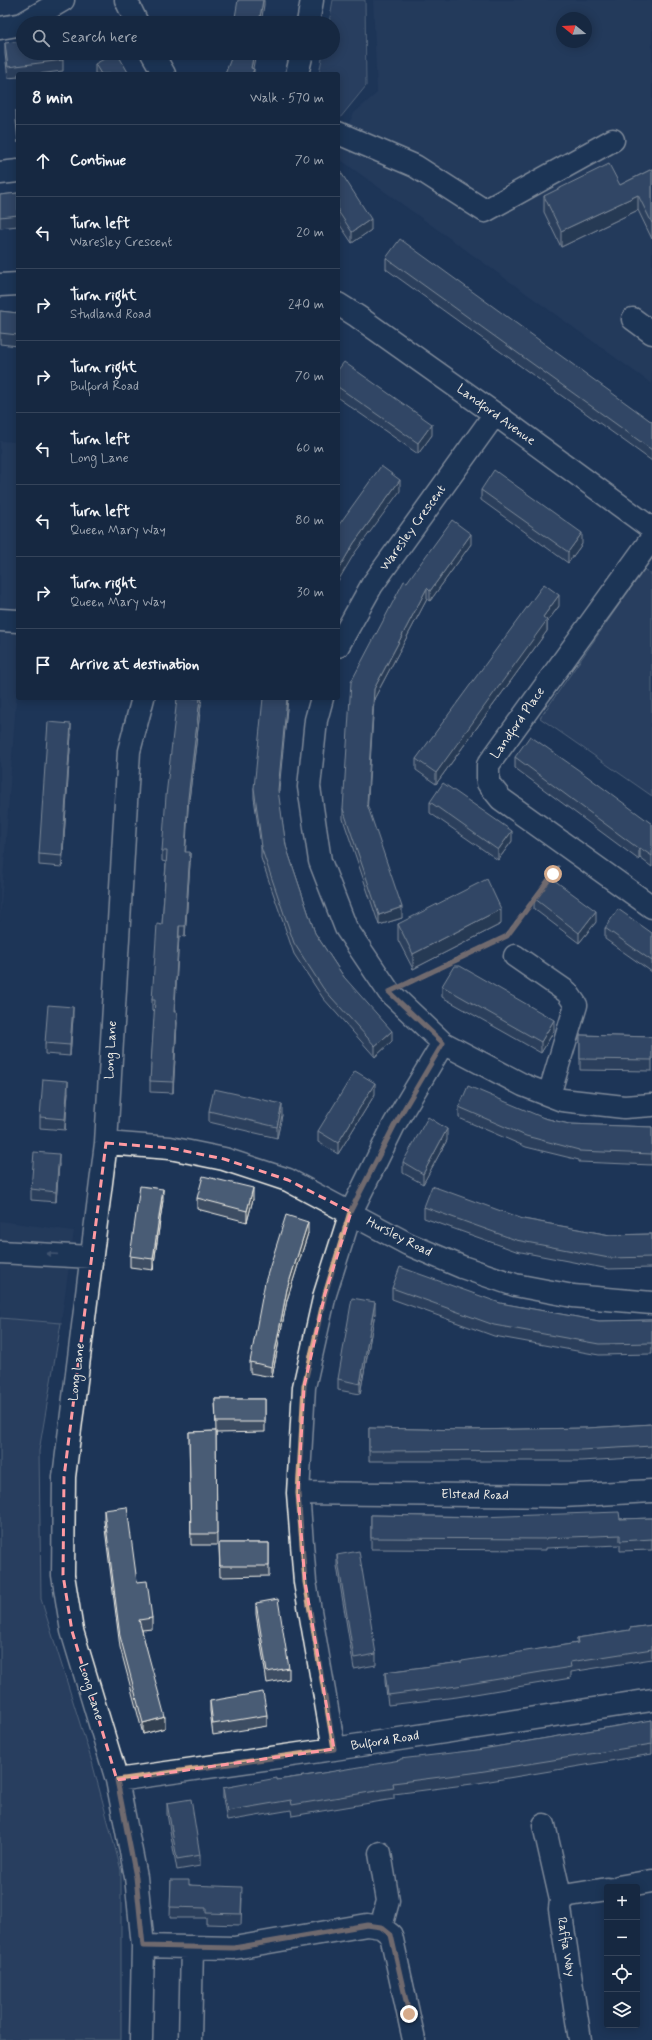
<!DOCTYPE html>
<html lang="en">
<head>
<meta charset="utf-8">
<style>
	:root { --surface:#162841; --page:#1f3048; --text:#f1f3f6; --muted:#9ea6b1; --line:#35445a }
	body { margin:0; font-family:Mynerve,sans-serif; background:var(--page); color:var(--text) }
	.controls { position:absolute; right:12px; bottom:12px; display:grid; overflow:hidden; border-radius:4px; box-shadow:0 2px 10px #0003 }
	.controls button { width:36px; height:36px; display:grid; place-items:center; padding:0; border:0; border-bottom:1px solid var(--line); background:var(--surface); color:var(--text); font:20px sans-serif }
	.compass { position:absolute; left:556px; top:12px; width:36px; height:36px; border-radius:50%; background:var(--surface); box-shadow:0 2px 10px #0003; rotate:288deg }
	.stop { position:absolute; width:12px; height:12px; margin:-9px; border:3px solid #d6ab8b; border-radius:50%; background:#fff }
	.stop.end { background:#d6ab8b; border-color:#fff; box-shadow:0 1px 4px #0008 }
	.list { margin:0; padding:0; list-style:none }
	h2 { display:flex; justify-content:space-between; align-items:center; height:52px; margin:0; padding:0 16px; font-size:17px }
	h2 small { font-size:13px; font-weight:400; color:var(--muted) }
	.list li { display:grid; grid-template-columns:26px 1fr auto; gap:12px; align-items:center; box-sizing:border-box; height:72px; padding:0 16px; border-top:1px solid var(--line) }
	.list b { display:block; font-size:15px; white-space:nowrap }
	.list p { margin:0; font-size:13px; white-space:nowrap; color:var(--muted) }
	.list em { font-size:13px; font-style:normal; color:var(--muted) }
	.icon { flex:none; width:22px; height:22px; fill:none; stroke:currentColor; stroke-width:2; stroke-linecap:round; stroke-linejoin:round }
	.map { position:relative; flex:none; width:652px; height:2040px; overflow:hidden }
	.search { position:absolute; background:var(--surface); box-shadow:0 2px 10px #0003; left:16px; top:16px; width:324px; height:44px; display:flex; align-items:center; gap:10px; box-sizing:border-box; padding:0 14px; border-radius:22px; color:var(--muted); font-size:15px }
	.panel { position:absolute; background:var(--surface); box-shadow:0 2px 10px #0003; left:16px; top:72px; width:324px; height:628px; border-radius:4px }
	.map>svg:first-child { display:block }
</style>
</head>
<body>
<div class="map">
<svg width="652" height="2040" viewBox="0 0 652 2040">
	<rect width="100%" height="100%" fill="#1d3557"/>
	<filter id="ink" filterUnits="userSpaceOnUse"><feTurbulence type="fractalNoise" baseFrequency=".025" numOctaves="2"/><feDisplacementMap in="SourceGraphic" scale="8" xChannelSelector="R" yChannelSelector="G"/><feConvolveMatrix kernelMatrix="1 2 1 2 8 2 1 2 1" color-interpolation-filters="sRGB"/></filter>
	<g filter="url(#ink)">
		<path fill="#2a4060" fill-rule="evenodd" d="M373 0H652V384L338 158V147L354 113 377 93ZM562 18H586V42H562Z
			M0 441 18 442V675L0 921Z
			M0 1221 74 1231 61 1323 0 1318Z"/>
		<path fill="#354a67" stroke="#949ea8" d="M333 0H365L366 86 340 118 338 117V74H319L323 53H333V23H329Z
			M644 569 652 575V796L540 718Z
			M0 1318 61 1323 39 1451 41 1599 92 1762 121 1870V2040H0Z"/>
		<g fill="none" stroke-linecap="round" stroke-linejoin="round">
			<defs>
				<path id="minor" d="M126 0 137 23
					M24 23 63 0
					M308 23 312 0
					M0 28 23 24
					M152 53 164 74
					M297 74 302 53
					M338 133 415 166 485 211 613 140
					M0 173 18 171
					M0 285 18 284
					M338 304 357 316 495 414 652 529
					M633 319 652 333
					M652 538 488 765V783L501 799 652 907
					M0 620 18 621
					M338 646 372 585 495 414
					M322 698 316 720 309 787 320 861 346 928 389 992 443 1043 523 1085 562 1100 624 1107 652 1105
					M515 956 567 992 576 1005 549 1095
					M106 1143 170 1148 224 1159 288 1180 408 1244 462 1267 515 1285 573 1296 652 1303
					M0 1252 91 1257
					M298 1493 562 1496 652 1491
					M334 1749 305 1582 298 1493 304 1387 325 1294 351 1212 394 1125 443 1043
					M117 1780 334 1749 652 1700
					M544 1825 561 1900
					M380 1853 388 1901 381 1927
					M618 1887 652 1881
					M143 1946 234 1948 367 1925 381 1927 391 1935 414 2040
					M141 2040 143 1946 136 1877 117 1780 72 1631 63 1575 64 1477 106 1143 129 751 143 698
					M190 2040 192 1947
					M580 2040 560 1909 561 1900 570 1895 607 1889"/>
			</defs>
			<use href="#minor" stroke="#f4f1e8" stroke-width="25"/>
			<path stroke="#f4f1e8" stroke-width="2.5" stroke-dasharray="4 3" stroke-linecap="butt" d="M549 879 559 866
				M507 935 535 898
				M410 982 501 939"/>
			<use href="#minor" stroke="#1d3557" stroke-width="22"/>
		</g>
		<path fill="#3e4e64" stroke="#f4f1e8" d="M5 43 63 60V71L38 74H18V77L8 78 5 54Z
			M95 64 129 74H95Z
			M16 110H18V143L16 121Z
			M338 168 371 230 352 243 338 222Z
			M652 169V239L638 210 561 247 544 212V196L620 185Z
			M18 193V226L0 228V195Z
			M386 258 652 422V461L386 269Z
			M0 311 18 313V346L0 344Z
			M338 370 432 435 418 454 338 398Z
			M481 490 582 544 568 563 481 500Z
			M471 544 430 601 427 599 374 699 367 806 402 918 379 925 343 819V809L407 582Z
			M559 606 547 622V631L436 784 416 770V759Z
			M288 698 278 794 286 846 315 933 344 977 392 1041 375 1057 323 998 294 954 261 858V847L254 798V788Z
			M201 704 188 808 185 852 190 863 185 937 179 936 174 1012 177 1023 173 1093 150 1092V1081L155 1011 152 1010V1000L162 925 166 862 162 861V851Z
			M71 734 62 867 39 865V854Z
			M515 757 652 824V867L640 858 639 860 515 768Z
			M430 802 512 841 498 860 430 813Z
			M534 898 596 922 579 943 534 909Z
			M398 924H501L413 969 398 940Z
			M605 928 652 933V972L605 939Z
			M442 986 554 1031 541 1053 442 997Z
			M73 1018 70 1056 45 1054V1043Z
			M580 1035 652 1037V1071L580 1070Z
			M68 1092 65 1130 40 1128V1117Z
			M375 1094 338 1154 318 1142V1131Z
			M459 1107 544 1118 569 1124 652 1127V1165L579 1162V1160L526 1147 459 1118Z
			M209 1111 282 1115 277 1138 209 1122Z
			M447 1140 423 1184 403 1173V1162Z
			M59 1164 56 1202 31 1200V1189Z
			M197 1198 253 1199 247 1222 197 1209Z
			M163 1200 153 1270 130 1267V1256Z
			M424 1207 523 1219 610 1235 652 1234V1268L609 1269 516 1251 424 1218Z
			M308 1233 287 1300 272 1377 250 1373V1362Z
			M392 1288 500 1303 599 1321 652 1320V1354L599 1355 494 1336 392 1299Z
			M375 1313 360 1394 338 1390V1379Z
			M215 1399H265V1432L216 1433 217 1545H191L189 1432 216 1431Z
			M652 1424V1457L581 1461H369V1428L466 1430 587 1428Z
			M104 1510 152 1618V1629L142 1630 165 1728 143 1734 120 1647 104 1521Z
			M371 1515 620 1519 652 1518V1550L620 1551V1545L546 1548V1550L371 1549Z
			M219 1543H269V1576L220 1577Z
			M337 1555 376 1654V1665L354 1669 337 1566Z
			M256 1603 289 1668V1679L267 1683 256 1614Z
			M652 1625V1659L571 1672V1678L457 1697 388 1705 385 1682V1672L462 1662 577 1643V1638L630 1630V1628Z
			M210 1701 267 1715V1726L213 1735 210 1711Z
			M652 1720V1754L472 1784 394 1794V1799L292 1816 291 1810 227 1821 223 1798V1788L277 1780 477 1750Z
			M167 1803 200 1855V1866L177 1870 167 1814Z
			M171 1880 242 1898 241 1925 206 1924V1918H170Z"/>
		<path fill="#324051" stroke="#f4f1e8" d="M263 0H264V5L261 23H259Z
			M254 53H256L252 73 254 69V74H251V68Z
			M638 195V210L561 247V231Z
			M371 219V230L352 243V232Z
			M432 424V435L418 454V443Z
			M400 480V491L354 554 338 581V570L354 543Z
			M582 533V544L568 563V552Z
			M471 534V544L430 601V591Z
			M427 588V599L374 699 367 815V804L374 689Z
			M559 595V606L547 622V631L436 784V773L543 617Z
			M200 698H202L201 704 188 808 185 863V852L188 798Z
			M287 698H288L278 801V790Z
			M71 724V734L62 867V856Z
			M512 831V841L498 860V850Z
			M640 848V858L639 860V849Z
			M190 852V863L185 937V926Z
			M402 907V918L379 925V915Z
			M501 909V924L413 969V954Z
			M596 911V922L579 943V933Z
			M179 926V936L174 1023V1012Z
			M73 1007V1018L70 1056V1045Z
			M177 1012V1023L173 1093V1082Z
			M554 1020V1031L541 1053V1042Z
			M392 1031V1041L375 1057V1046Z
			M68 1081V1092L65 1130V1119Z
			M375 1083V1094L338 1154V1143Z
			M282 1104V1115L277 1138V1127Z
			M447 1129V1140L423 1184V1174Z
			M59 1154V1164L56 1202V1192Z
			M253 1188V1199L247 1222V1211Z
			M163 1189V1200L153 1270V1259Z
			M308 1222V1233L287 1300 272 1377V1367L287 1289Z
			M375 1302V1313L360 1394V1384Z
			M165 1717V1728L143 1734V1723Z"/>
		<path fill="#485b74" stroke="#f4f1e8" d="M238 0H263L259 23H234Z
			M23 41V53H62L63 60 8 67 5 43Z
			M115 53H117L129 74H101L95 64Z
			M233 53H254L251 68 254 69 252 74H225Z
			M16 110H18V132Z
			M609 164 620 185 652 169V223L638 195 561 231 544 196Z
			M338 168 371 219 352 232 338 211Z
			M18 193V215L0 217V195Z
			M400 239 652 422V450L386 258Z
			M0 311 18 313V335L0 333Z
			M344 362 432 424 418 443 338 387V370Z
			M381 466 400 480 354 543 338 570V526Z
			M494 470 582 533 568 552 481 490Z
			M452 520 471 534 430 591 427 588 374 689 367 804 402 907 379 915 343 809 351 682 404 581 407 582Z
			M544 584 559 595 543 617 547 620 436 773 416 759Z
			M177 698H200L188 798 185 852H190L185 926H179L174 1012H177L173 1082 150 1081 155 1000H152L157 924 162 925 167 851H162L166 796Z
			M263 698H287L278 790 286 846 315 933 344 977 392 1031 375 1046 323 988 294 943 261 847H262L254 788Z
			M48 722 71 724 62 856 39 854Z
			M530 736 580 771 652 824V856L640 848 639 849 515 757Z
			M443 783 512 831 498 850 430 802Z
			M550 877 596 911 579 933 534 898Z
			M487 879 501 909 413 954 398 924Z
			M618 909 652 933V961L605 928Z
			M454 966H460L554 1020 541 1042 442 986Z
			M48 1005 73 1007 70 1045 45 1043Z
			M580 1035 652 1037V1060L580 1059Z
			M355 1071 375 1083 338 1143 318 1131Z
			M43 1079 68 1081 65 1119 40 1117Z
			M468 1086 544 1118 569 1124 652 1127V1154L579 1151V1150L526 1136 459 1107Z
			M214 1089 282 1104 277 1127 209 1111Z
			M428 1117 447 1129 423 1174 403 1162Z
			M34 1152 59 1154 56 1192 31 1189Z
			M203 1176 253 1188 247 1211 197 1198Z
			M140 1186 163 1189 153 1259 130 1256Z
			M432 1186 523 1219 610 1235 652 1234V1257L609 1258 516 1240 424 1207Z
			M286 1215 308 1222 287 1289 272 1367 250 1362 265 1282Z
			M400 1267 500 1303 599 1321 652 1320V1343L599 1344 494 1325 392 1288Z
			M352 1298 375 1302 360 1384 338 1379Z
			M215 1399H265V1422H216Z
			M652 1424V1446L581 1450 369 1451V1428L466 1430 587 1428Z
			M216 1431 217 1534H191L189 1432Z
			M127 1507 137 1582 147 1581 152 1618 139 1620 165 1717 143 1723 120 1636 104 1510Z
			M619 1512 620 1519 652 1518V1539L620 1541V1535L546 1538V1539L371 1538V1515L479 1517Z
			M219 1543H269V1566H220Z
			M359 1551 376 1654 354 1658 337 1555Z
			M278 1599 289 1668 267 1672 256 1603Z
			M652 1625V1649L570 1662 571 1667 457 1686 388 1695 385 1672 462 1662V1661L578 1643 577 1638 630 1630V1628Z
			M263 1692 267 1715 213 1724 210 1701Z
			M652 1720V1744L472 1773 393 1783 394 1788 292 1805 291 1800 227 1811 223 1788 277 1778V1780L305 1776 400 1760V1759L477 1750Z
			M191 1799 200 1855 177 1859 167 1803Z
			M171 1880H189V1885L242 1887 241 1914 206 1913V1908L170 1907Z"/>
		<defs><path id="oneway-solid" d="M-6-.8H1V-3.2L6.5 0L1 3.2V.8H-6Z"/></defs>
		<use fill="#68778a" href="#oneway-solid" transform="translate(52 1254) rotate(-176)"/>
	</g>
	<g fill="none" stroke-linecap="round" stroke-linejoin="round" filter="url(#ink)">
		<path stroke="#d6ab8b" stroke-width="5" d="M409 2014 391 1935 381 1927 367 1925 234 1948 143 1946 136 1877 117 1780 334 1749 305 1582 298 1493 304 1386 325 1294 350 1212 394 1126 443 1043 389 992 507 936 553 874"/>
	</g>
	<path d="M0 0H652V2040H0ZM106 1143 170 1148 224 1159 288 1180 351 1212 325 1294 304 1387 298 1493 305 1582 334 1749 117 1780 72 1631 63 1575 64 1477Z" fill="#1d3557" fill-opacity=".55" fill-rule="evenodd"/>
	<path fill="none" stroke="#ff9aa2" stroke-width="3" stroke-dasharray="8 5" stroke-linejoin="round" d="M106 1143 170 1148 224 1159 288 1180 351 1212 325 1294 304 1387 298 1493 305 1582 334 1749 117 1780 72 1631 63 1575 64 1477Z"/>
	<g text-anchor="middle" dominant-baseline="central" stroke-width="3" stroke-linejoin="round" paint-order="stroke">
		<g font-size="13" fill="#f4f1e8" stroke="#1d3557">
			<text transform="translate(496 415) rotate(36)">Landford Avenue</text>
			<text transform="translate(413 528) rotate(-54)">Waresley Crescent</text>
			<text transform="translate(518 723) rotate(-55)">Landford Place</text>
			<text transform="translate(111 1050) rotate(-87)">Long Lane</text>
			<text transform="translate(399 1237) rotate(27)">Hursley Road</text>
			<text transform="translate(77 1372) rotate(-83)">Long Lane</text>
			<text transform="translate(475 1495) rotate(1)">Elstead Road</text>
			<text transform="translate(91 1692) rotate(73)">Long Lane</text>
			<text transform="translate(385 1741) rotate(-9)">Bulford Road</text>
			<text transform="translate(566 1947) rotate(81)">Raffia Way</text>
		</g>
	</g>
</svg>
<div class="controls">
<button>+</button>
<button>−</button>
<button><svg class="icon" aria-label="locate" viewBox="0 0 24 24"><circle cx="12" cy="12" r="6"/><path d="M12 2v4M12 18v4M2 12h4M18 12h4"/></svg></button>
<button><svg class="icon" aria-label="layers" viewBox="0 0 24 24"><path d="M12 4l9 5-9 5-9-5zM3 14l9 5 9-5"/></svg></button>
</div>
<svg class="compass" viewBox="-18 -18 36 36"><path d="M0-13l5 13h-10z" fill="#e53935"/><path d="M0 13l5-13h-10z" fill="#9ea6b1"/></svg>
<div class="stop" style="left:553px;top:874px"></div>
<div class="stop end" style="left:409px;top:2014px"></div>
<div class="search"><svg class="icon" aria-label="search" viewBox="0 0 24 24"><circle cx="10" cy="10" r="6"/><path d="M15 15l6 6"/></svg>Search here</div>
<section class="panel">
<h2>8 min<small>Walk · 570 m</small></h2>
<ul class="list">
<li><svg class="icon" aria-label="ahead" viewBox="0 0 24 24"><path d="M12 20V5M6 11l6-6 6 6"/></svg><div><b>Continue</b></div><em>70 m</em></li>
<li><svg class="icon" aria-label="left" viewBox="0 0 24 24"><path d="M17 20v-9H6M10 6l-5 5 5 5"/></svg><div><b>Turn left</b><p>Waresley Crescent</p></div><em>20 m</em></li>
<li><svg class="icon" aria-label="right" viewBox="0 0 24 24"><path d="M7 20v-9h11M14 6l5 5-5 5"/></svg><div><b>Turn right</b><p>Studland Road</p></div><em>240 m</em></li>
<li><svg class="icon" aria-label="right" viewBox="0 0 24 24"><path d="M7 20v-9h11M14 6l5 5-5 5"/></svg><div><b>Turn right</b><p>Bulford Road</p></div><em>70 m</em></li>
<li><svg class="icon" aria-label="left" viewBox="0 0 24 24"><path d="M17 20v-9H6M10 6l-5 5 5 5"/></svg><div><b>Turn left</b><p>Long Lane</p></div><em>60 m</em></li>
<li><svg class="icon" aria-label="left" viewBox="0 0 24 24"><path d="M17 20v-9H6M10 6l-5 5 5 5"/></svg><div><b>Turn left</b><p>Queen Mary Way</p></div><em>80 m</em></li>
<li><svg class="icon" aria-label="right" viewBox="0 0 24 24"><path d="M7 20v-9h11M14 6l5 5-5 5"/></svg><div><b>Turn right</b><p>Queen Mary Way</p></div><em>30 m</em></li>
<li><svg class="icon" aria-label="arrive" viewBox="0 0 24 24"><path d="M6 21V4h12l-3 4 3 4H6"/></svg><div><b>Arrive at destination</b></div></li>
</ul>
</section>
</div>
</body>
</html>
